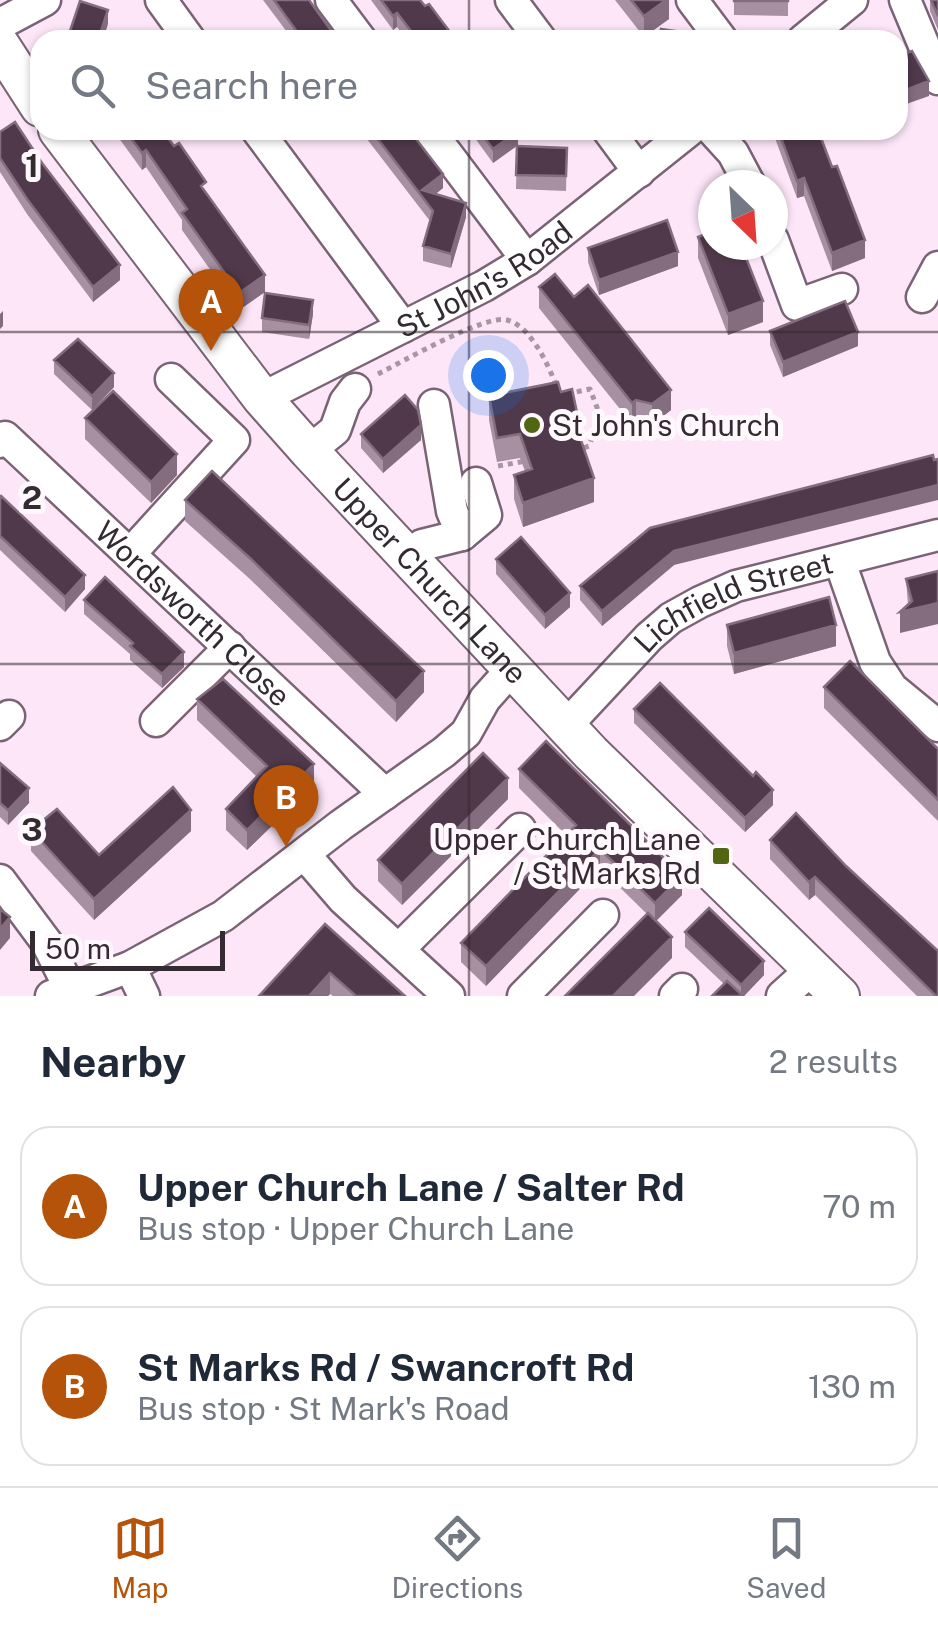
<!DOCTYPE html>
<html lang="en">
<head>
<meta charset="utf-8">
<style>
	:root { --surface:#fff; --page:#f6f6f7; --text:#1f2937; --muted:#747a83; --line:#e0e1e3; --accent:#b45309 }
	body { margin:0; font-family:"Public Sans",sans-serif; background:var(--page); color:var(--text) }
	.compass { position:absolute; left:698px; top:170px; width:90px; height:90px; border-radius:50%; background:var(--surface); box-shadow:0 2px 8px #0004; rotate:155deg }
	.scale { position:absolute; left:30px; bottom:25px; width:195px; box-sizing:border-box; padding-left:10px; border:5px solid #342a32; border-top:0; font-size:28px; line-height:35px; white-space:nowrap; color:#342a32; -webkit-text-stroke:8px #fff9fd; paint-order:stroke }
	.you { position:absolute; left:488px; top:375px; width:35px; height:35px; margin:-25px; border:8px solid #fff; border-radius:50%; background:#1a73e8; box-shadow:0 0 0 15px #1a73e833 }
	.badge { display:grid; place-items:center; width:65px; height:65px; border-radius:50%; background:var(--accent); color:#fff; font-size:32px; font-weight:700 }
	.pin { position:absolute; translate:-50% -82px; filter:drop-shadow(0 2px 5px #0008) }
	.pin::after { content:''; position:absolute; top:52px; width:35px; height:30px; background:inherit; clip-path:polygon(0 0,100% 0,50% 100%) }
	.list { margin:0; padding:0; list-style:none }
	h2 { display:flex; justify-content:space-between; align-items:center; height:130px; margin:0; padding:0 40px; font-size:42px }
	h2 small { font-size:32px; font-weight:400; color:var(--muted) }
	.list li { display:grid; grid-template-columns:65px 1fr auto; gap:30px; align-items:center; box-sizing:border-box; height:160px; margin:0 20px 20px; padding:0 20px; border:2px solid var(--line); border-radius:30px }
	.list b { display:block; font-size:38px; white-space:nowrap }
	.list p { margin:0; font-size:32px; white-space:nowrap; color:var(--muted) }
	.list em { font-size:32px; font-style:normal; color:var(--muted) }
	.icon { flex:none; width:55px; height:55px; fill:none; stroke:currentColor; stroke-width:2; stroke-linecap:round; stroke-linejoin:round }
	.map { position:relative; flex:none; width:938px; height:996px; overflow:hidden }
	.search { position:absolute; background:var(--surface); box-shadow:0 2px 8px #0004; left:30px; right:30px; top:30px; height:110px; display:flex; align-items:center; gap:25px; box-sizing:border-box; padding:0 35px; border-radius:30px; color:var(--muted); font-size:38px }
	.sheet { height:490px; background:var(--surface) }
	nav { display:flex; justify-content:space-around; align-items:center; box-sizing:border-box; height:140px; border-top:2px solid var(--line); background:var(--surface); font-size:28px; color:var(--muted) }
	nav a { display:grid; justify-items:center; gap:5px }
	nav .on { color:var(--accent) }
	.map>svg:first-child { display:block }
</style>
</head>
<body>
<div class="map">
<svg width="938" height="996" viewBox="0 0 938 996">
	<rect width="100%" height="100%" fill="#fce6f8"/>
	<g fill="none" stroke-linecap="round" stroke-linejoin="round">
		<defs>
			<g id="minor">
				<path d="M161 0 190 40"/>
				<path d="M331 0 361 40"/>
				<path d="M511 0 541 40"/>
				<path d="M692 0 722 40"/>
				<path d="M905 0 938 79"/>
				<path d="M0 24 45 0"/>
				<path d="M803 40 852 0"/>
				<path d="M257 130 403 327"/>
				<path d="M429 130 527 260"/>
				<path d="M608 130 639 172"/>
				<path d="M712 130 733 153 750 185"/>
				<path d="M773 240 797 305 842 289"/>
				<path d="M922 297 938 267"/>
				<path id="s1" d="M262 398 484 286 527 260 690 130"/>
				<path d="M434 405 452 511 462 535"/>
				<path id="s2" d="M0 442 5 437 385 794"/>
				<path d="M309 451 335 430 345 402 355 389"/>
				<path d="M130 554 234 440 171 379"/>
				<path d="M407 559 422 545 462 535 486 515 476 483"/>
				<path d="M840 562 875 662 892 688 938 726"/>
				<path d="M156 721 230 647"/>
				<path d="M0 725 9 716"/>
				<path id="s3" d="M566 726 649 637 671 618 700 602 736 586 938 535"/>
				<path d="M305 855 343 899 449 996"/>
				<path d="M0 880 47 943 70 989"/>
				<path d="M399 949 520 829"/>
				<path d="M130 967 144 996"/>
				<path d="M51 996 130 967 223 916 341 825 444 752 466 733 485 699 511 670"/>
				<path d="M523 996 603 915"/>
				<path d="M675 996 682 989"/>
				<path d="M782 996 813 968"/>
			</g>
			<g id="major">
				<path d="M0 45 40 107"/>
				<path id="s4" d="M58 130 262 398 309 451 591 753 840 996"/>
			</g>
		</defs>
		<use href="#minor" stroke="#7b6376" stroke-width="35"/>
		<use href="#major" stroke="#7b6376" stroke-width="42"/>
		<path stroke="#a796a4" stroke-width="5" stroke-dasharray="5 5" stroke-linecap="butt" d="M378 374C402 362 485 314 507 320 531 326 549 366 557 388
			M567 394 590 389 604 426 594 432 589 446 581 449
			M498 466 526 461"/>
		<use href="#minor" stroke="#fff" stroke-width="30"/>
		<use href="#major" stroke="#fff" stroke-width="38"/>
	</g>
	<path fill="#a690a2" d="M263 0H309L338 40H293Z
		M371 0H420L456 40H407L397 27 393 30Z
		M615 0H669V19L644 37Z
		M734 0H788V16L734 15Z
		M930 0H938V30L930 11Z
		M113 130H162L206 192 265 292 239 310 182 230V220L146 167 142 170Z
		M360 130H409L443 188 435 194 466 217 451 268 423 261V246L430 221Z
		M469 130H517L518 145 493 163Z
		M772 130H818L865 258 832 271 804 196 797 198Z
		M0 132 120 280 93 302 27 214 0 172Z
		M517 146 567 148 566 191 516 189Z
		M698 237 763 322 728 335 698 258Z
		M588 248 678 266 599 295 588 262Z
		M539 287 574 297 671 410 652 425 636 421 632 424 539 308Z
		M313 314 309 339 262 332V318Z
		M770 331 858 346 783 377 770 345Z
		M54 360 114 387 92 410 54 374Z
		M561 392 579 437 594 502 523 527 514 499V475L525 471 520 458 497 462 489 420V396Z
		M85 418 177 475 151 503 85 439Z
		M361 434 421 440 383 473 361 448Z
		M0 497 85 589 65 612 0 550Z
		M185 500 424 692 396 722 251 580 185 521Z
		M496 559 570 607 545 629 496 574Z
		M674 565 602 626 580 600V586Z
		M938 571 900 633 908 605 906 579Z
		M84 600 184 667 162 688 130 660V654L84 614Z
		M727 625 836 646 734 674 727 646Z
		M824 687 938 749V821L824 708Z
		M197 699 314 785 247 850 226 830V809L257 777 197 720Z
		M634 709 773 805 745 832 634 723Z
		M0 763 29 803 8 825 0 817Z
		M519 769 682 895 656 921 672 958 647 914 600 868 486 986 461 962V943L566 835 519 788Z
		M508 799 402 905 378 881V860Z
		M796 813 938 996H917L815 895 809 900 770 859V840Z
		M31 830 99 855 191 831 94 920 31 851Z
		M325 924 405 996H333L330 994 328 996H259Z
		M685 932 764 975 744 996H712L724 984 685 947Z"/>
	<path fill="#836d7f" d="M666 0H669V19L644 37V16Z
		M108 10V24L103 40H98Z
		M397 13V27L393 30V16Z
		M929 81V96L898 107V93Z
		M518 131V145L493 163V149Z
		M146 150V167L142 170V153Z
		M443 174V188L426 202 422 190Z
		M804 178V196L797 198V181Z
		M466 203V217L451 268V254Z
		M865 240V258L832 271V253Z
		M678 252V266L599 295V280Z
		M120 265V280L93 302V287Z
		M265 275V292L239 310V293Z
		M313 300V314L309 339V325Z
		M763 301V322L728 335V314Z
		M3 311V326L0 329V314Z
		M858 332V346L783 377V362Z
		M114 373V387L92 410V396Z
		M671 390V410L652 425V404Z
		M636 400V421L632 424V403Z
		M421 425V440L383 473V459Z
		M177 454V475L151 503V482Z
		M594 478V502L523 527V503Z
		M938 485V500L674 565 602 626V611L674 551Z
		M85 575V589L65 612V597Z
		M570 593V607L545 629V615Z
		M938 603V624L900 633V612Z
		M836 625V646L734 674V653Z
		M184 652V667L162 688V674Z
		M424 671V692L396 722V701Z
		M314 764V785L247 850V830Z
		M508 778V799L402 905V884Z
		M29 788V803L8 825V810Z
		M773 790V805L745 832V818Z
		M191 810V831L94 920V899Z
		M600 849V868L486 986V966Z
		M682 876V895L655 922V903Z
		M815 877V895L809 900V882Z
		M10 917V938L0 950V929Z
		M672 937V958L634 996H613Z
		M764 961V975L744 996H741V985Z
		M330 973V994L328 996H309Z"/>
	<path fill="#4f394b" stroke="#836d7f" stroke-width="2.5" d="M274 0H309L338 40H303Z
		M381 0H420L425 6 429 4 456 40H418L397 13 393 16Z
		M631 0H666L644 16Z
		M734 0H788V1H734Z
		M931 0H938V16Z
		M80 1 108 10 98 40H67Z
		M661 29 689 33 688 40H659Z
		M912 51 929 81 898 93V56Z
		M15 122 42 163 120 265 93 287 27 199 0 158V132Z
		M125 130H162L174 146 179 143 206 182 201 186 265 275 239 293 182 213 187 209 146 150 142 153Z
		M371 130H409L443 174 422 190 466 203 451 254 423 246 433 211Z
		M479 130H517L518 131 493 149Z
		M778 130H818L832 167 837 166 865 240 832 253 804 178 797 181Z
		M517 146 567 148 566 176 516 175Z
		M667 220 678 252 599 280 588 248Z
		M713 231V245H741L763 301 728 314 698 237Z
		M555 274 574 297 588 285 671 390 652 404 636 400 632 403 539 287Z
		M265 293 313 300 309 325 262 318Z
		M845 301 858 332 783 362 770 331Z
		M78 339 114 373 92 396 54 360Z
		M558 382 561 392 572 389 579 422 575 423 594 478 523 503 514 475 532 469 520 434 497 438 489 396Z
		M113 391 177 454 151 482 85 418Z
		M405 395 418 410 421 425 383 459 361 434Z
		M933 455 934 460 938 459V485L674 551 602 611 580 586 650 528Z
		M212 471 424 671 396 701 251 559 185 500Z
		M1 496 85 575 65 597 0 536V497Z
		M521 537 570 593 545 615 496 559Z
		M938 571V603L900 612 912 601 906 579Z
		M105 577 184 652 162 674 130 646 133 643 84 600Z
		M829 597 836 625 734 653 727 625Z
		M850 661 938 749V800L824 687Z
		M223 679 314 764 247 830 226 809 267 766 197 699Z
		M660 683 753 776 756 772 773 790 745 818 634 709Z
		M546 741 682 876 655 903 600 849 486 966 461 943 576 825 519 769Z
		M483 753 508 778 402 884 378 860Z
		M0 763 29 788 8 810 0 803Z
		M173 787 191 810 94 899 31 830 57 809 99 855Z
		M796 813 846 866 938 951V996H936L815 877 809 882 770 840Z
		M709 908 764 961 741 985 685 932Z
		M0 909 10 917 0 929Z
		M648 913 672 937 613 996H565Z
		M325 924 405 996H356L330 973 309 996H259Z
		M727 981 743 996H712Z"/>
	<path fill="none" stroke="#342a32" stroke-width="2.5" stroke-opacity="0.55" d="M469 0V40M469 130V996M0 332H938M0 664H938"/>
	<g fill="#516612" stroke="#fff9fd" stroke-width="4">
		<circle cx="532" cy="425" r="10"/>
		<rect x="711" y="846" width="20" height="20" rx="5"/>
	</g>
	<g text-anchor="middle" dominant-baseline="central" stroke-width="10" stroke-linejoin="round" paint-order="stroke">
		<g font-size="30" fill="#342a32" stroke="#fff9fd">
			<text stroke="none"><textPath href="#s1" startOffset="252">St John's Road</textPath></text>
			<text stroke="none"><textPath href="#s4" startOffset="585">Upper Church Lane</textPath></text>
			<text stroke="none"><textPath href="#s3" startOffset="215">Lichfield Street</textPath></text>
			<text stroke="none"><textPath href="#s2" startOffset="265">Wordsworth Close</textPath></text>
		</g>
		<g font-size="30" fill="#342a32" stroke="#fff9fd" text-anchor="start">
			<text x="552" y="425">St John's Church</text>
			<text x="701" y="839" text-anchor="end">Upper Church Lane<tspan x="701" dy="34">/ St Marks Rd</tspan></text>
		</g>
	</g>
	<g font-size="32" text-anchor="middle" font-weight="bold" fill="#342a32" stroke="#fff9fd" stroke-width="10" stroke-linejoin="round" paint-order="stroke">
		<text x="32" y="177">1</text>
		<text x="32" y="509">2</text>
		<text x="32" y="841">3</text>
	</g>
</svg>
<svg class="compass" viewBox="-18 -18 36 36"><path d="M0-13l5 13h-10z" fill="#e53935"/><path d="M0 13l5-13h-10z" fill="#747a83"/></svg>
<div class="scale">50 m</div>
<div class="you"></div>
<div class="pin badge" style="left:211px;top:351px">A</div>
<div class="pin badge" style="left:286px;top:847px">B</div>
<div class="search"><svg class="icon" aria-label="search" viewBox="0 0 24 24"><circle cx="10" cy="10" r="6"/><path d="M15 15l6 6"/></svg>Search here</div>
</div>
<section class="sheet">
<h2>Nearby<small>2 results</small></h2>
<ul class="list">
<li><span class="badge">A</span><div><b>Upper Church Lane / Salter Rd</b><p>Bus stop · Upper Church Lane</p></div><em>70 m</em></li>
<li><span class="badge">B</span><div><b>St Marks Rd / Swancroft Rd</b><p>Bus stop · St Mark's Road</p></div><em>130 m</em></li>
</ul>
</section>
<nav>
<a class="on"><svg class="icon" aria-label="map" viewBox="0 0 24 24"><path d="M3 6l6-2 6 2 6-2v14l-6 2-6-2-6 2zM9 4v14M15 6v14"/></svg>Map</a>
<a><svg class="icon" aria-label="directions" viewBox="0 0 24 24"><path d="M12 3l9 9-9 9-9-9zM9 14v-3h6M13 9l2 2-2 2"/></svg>Directions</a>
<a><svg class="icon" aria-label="saved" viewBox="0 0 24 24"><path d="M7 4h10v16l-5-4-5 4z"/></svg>Saved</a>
</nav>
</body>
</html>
